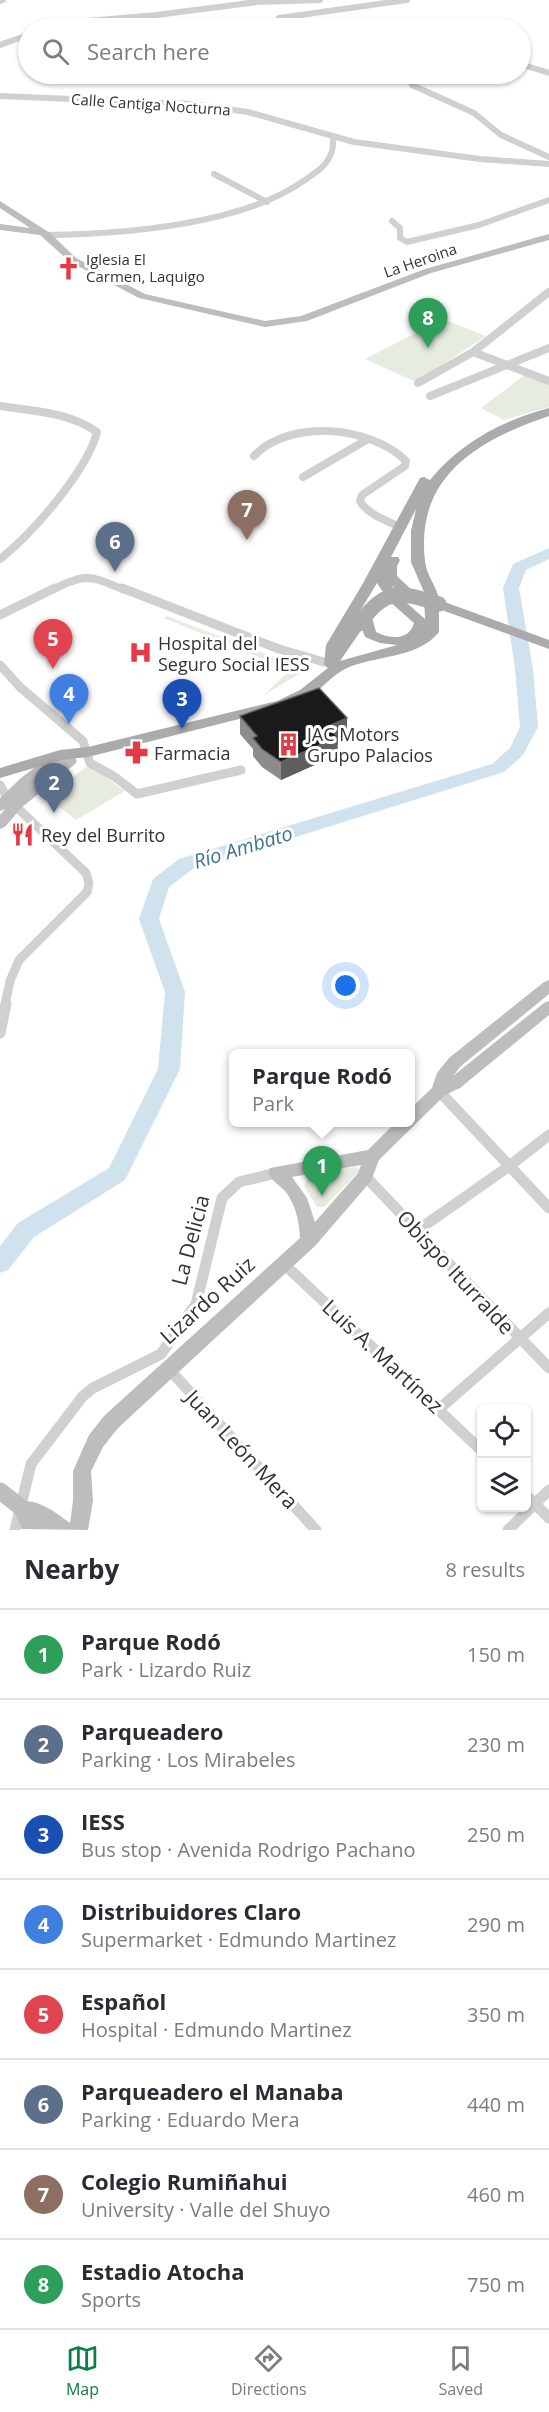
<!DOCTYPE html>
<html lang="en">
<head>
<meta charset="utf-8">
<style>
	:root { --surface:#fff; --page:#f2f2f3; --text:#2b2b33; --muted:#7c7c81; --line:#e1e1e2; --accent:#0b8043 }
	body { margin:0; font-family:"Open Sans",sans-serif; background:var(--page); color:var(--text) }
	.controls { position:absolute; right:18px; bottom:18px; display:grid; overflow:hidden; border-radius:9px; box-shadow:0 2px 4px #0004 }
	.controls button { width:54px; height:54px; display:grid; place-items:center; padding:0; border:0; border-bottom:2px solid var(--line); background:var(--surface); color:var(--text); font:30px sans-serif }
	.you { position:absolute; left:346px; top:986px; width:21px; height:21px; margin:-15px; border:4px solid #fff; border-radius:50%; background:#1a73e8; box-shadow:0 0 0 9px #1a73e833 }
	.badge { display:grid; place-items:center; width:39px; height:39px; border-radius:50%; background:var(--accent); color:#fff; font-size:20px; font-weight:700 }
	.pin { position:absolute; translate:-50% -50px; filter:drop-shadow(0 2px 3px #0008) }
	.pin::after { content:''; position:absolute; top:32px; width:21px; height:18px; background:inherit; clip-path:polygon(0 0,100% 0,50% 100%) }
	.popup { position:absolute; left:229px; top:1049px; width:186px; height:78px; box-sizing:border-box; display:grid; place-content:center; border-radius:9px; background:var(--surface); filter:drop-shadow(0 2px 4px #0005); font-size:20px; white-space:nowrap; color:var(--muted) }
	.popup b { font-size:22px; color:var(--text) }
	.popup::after { content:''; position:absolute; left:50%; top:100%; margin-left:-12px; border:12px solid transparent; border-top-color:var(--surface) }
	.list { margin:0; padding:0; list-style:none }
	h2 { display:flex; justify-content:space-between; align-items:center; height:78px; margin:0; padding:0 24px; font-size:26px }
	h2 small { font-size:20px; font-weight:400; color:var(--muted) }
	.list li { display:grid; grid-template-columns:39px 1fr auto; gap:18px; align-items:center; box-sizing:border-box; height:90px; padding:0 24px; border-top:2px solid var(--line) }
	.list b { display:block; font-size:22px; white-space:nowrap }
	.list p { margin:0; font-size:20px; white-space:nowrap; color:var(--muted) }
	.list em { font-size:20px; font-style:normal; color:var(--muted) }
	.icon { flex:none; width:33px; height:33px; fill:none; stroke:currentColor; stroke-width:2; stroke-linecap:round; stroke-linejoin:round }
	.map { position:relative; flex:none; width:549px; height:1530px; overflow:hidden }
	.search { position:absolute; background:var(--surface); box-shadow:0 2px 4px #0004; left:18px; right:18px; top:18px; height:66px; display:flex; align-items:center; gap:15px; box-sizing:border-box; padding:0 21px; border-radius:33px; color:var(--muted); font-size:22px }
	.sheet { height:798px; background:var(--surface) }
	nav { display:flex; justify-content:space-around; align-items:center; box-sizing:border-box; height:84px; border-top:2px solid var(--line); background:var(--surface); font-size:16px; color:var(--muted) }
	nav a { display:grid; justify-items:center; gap:3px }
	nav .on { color:var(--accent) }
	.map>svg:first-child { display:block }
</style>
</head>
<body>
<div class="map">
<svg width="549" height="1530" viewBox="0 0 549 1530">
	<rect width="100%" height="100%" fill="#fff"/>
	<path fill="#e6ecdf" d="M443 319 486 336 416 382 365 359Z
		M527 373 549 383V407L504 420 481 408Z
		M167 616 271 656 300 664 304 671 264 695 290 670 164 618Z
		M89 765 125 791 76 820 46 796Z
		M355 1167 360 1170 324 1207H317L304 1186 311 1173Z"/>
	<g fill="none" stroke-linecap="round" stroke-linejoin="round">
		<path fill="#cfe2ee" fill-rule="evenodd" d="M549 548V559L526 570 519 588 533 669 538 727 523 755 504 772 193 869 169 887 159 919 185 992 180 1069 125 1180 34 1237 8 1270 0 1273V1246L18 1223 109 1168 158 1069 165 992 139 919 153 879 179 859 492 764 510 748 520 727 515 669 503 588 513 564Z"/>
		<path stroke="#d0d0d0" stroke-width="6" d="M0 1 3 0
			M279 18 407 0
			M45 28 65 23 156 15 257 2 320 0
			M0 45 28 35
			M520 64 549 73
			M412 85 474 113 501 135 549 157
			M0 96 192 104 248 112 354 142 480 159 549 164
			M214 174 267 202
			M392 221 400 228V238L407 242 479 225 549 200
			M47 235C124 234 242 225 305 180 322 169 335 159 333 137"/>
		<path stroke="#d0d0d0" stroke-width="8" d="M473 352 549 381
			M418 383 473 352 549 292
			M430 396 549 348
			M0 406C33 411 69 412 97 432 87 471 32 534 0 559
			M254 456C290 418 371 426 406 461L405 466 362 495 360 501C368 515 386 520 400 527
			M303 477 368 439
			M52 590C87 572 90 576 125 590"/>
		<path stroke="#d0d0d0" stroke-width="9" d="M122 588 279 649 331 664
			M0 615 55 588
			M0 665 20 687 83 741 90 763 115 777 137 794 241 770
			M0 785 7 798 86 873 89 883 87 892 19 960 10 981 5 1005"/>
		<path stroke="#d0d0d0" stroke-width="11" d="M0 1033 6 1004
			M439 1091 549 1208
			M365 1176 549 1368
			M418 1230 508 1167 549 1135
			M283 1263 482 1451
			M168 1368 316 1530
			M439 1409 549 1313
			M526 1495 549 1518
			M15 1530 31 1464 83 1396 93 1388 161 1354 196 1304 222 1198 239 1182 276 1173
			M508 1530 549 1490"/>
		<path fill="#bdbdbd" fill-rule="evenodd" d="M0 201 50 233 76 258 145 294 265 321 301 316 425 269 549 234V240L431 273 307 321 265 327 139 298 70 262 40 235 0 230V224L30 228 0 208Z
			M60 751 67 755 65 758 20 795 65 758H75L77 761 75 764 21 808 5 827 0 829V815L5 809 0 811V798L21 778 55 752Z
			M549 980V994L461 1066 453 1076 544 1003 549 1001V1015L460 1088 445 1095 379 1160 371 1181 315 1246 118 1428 103 1447 91 1471 93 1501 88 1530 22 1529 13 1509 16 1503C35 1496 55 1512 70 1523L73 1501V1471L89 1435 104 1416 300 1238C299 1221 296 1205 285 1191 279 1185 272 1181 268 1173L270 1168 368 1150 396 1122H410V1109L432 1088 437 1073 449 1058 544 982ZM361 1165 358 1173 315 1222 307 1198 292 1177Z"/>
		<path fill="#ababab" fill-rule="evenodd" d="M549 408V416C478 440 415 476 425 561 426 575 437 586 439 600L549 640V649L439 609V632C418 659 374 655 345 669 333 675 323 687 312 695 305 700 295 703 287 707L88 757 61 760 0 778V768L60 750 88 747 277 701 300 690 328 668 324 664 326 645 362 585 420 478 424 477 430 480C460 443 503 420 549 408ZM416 509 411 531V562L424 592 425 619 399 596 391 585 403 596H413L415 593 397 576V566L400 560 398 557H391ZM377 583 389 601 414 623C409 641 390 639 376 632L372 617 367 616 354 621ZM362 629 365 637 380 643 397 645 340 661Z"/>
		<path stroke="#bdbdbd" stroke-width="17" d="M0 1491 23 1509"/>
		<path stroke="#ababab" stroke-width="15" d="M359 624C386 588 399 591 439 604"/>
	</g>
	<path fill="#8c8c8c" d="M240 716 347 718V736L338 739 337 755 281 780 262 767 253 756V749L240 734Z"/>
	<path fill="#5f5f5f" d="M347 718V736L338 739 337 755 281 780V762L326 727Z"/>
	<path fill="#1a1a1a" stroke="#5f5f5f" stroke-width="1.5" d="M319 688 347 718 326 727 338 737 281 762 262 749 253 738 257 736 240 716Z"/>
	<defs>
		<symbol id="church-bare" viewBox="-9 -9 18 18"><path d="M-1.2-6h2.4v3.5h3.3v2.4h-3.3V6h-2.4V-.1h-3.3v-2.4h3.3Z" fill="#e63946" stroke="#fff" stroke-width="2.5" paint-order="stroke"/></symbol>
		<symbol id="hospital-bare" viewBox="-9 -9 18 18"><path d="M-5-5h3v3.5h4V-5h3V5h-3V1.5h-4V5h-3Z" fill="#e63946" stroke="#fff" stroke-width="2.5" paint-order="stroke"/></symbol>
		<symbol id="building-bare" viewBox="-9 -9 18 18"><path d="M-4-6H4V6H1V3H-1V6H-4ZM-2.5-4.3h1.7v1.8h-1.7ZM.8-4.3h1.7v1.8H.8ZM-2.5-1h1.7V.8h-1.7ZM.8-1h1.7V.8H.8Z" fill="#e63946" stroke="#fff" stroke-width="2.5" paint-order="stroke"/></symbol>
		<symbol id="pharmacy-bare" viewBox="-9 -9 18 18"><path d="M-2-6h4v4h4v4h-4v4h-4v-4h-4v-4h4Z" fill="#e63946" stroke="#fff" stroke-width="2.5" paint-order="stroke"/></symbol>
		<symbol id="restaurant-bare" viewBox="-9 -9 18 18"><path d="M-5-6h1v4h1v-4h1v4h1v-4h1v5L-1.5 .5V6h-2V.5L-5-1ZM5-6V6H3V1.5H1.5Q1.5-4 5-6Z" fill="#e63946" stroke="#fff" stroke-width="2.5" paint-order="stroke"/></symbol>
	</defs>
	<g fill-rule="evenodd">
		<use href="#church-bare" x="52" y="252" width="33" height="33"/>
		<use href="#hospital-bare" x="124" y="636" width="33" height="33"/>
		<use href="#building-bare" x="272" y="728" width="33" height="33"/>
		<use href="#pharmacy-bare" x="120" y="736" width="33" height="33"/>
		<use href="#restaurant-bare" x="6" y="818" width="33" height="33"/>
	</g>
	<g text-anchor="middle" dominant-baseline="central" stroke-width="6" stroke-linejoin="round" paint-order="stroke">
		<g font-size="15" fill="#333" stroke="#fff">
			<text transform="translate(151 104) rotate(4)">Calle Cantiga Nocturna</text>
			<text transform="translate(420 260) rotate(-19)">La Heroina</text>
		</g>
		<g font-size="15" fill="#333" stroke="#fff" text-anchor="start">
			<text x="86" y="259">Iglesia El<tspan x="86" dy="17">Carmen, Laquigo</tspan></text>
		</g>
		<g font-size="18" fill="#333" stroke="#fff" text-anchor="start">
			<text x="158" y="643">Hospital del<tspan x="158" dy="21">Seguro Social IESS</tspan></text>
			<text x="307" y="734">JAC Motors<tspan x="307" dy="21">Grupo Palacios</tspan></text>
			<text x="154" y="753">Farmacia</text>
			<text x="41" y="835">Rey del Burrito</text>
		</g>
		<g font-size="20" font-style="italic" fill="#3f7597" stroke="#fff">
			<text transform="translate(243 847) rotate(-17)">Río Ambato</text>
		</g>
		<g font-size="21" fill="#333" stroke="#fff">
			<text transform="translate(190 1240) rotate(-75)">La Delicia</text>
			<text transform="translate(456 1272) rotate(47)">Obispo Iturralde</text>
			<text transform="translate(207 1300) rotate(-42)">Lizardo Ruiz</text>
			<text transform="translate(383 1356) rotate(43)">Luis A. Martínez</text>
			<text transform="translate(242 1449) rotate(47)">Juan León Mera</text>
		</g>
	</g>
</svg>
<div class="controls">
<button><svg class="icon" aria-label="locate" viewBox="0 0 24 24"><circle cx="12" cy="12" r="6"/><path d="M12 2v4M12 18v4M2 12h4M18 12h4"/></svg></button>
<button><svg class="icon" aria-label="layers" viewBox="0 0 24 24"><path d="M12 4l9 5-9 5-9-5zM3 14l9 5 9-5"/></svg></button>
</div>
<div class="you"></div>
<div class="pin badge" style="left:322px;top:1196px;background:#2e9e5b">1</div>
<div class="popup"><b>Parque Rodó</b>Park</div>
<div class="pin badge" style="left:54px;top:813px;background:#5c6f8a">2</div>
<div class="pin badge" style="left:182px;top:729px;background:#1a4fb4">3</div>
<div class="pin badge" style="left:69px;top:724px;background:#3f7fe0">4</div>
<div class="pin badge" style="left:53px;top:669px;background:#e0444e">5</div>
<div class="pin badge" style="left:115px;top:572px;background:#5c6f8a">6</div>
<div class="pin badge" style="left:247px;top:540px;background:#8d6e63">7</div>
<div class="pin badge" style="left:428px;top:348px;background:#2e9e5b">8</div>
<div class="search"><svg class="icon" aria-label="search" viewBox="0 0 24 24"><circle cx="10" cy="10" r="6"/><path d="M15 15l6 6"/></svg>Search here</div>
</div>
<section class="sheet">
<h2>Nearby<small>8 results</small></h2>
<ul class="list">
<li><span class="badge" style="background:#2e9e5b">1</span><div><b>Parque Rodó</b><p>Park · Lizardo Ruiz</p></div><em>150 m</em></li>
<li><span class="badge" style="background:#5c6f8a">2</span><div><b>Parqueadero</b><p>Parking · Los Mirabeles</p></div><em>230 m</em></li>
<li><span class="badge" style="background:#1a4fb4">3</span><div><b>IESS</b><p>Bus stop · Avenida Rodrigo Pachano</p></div><em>250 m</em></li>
<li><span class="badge" style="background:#3f7fe0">4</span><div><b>Distribuidores Claro</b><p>Supermarket · Edmundo Martinez</p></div><em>290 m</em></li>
<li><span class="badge" style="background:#e0444e">5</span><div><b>Español</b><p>Hospital · Edmundo Martinez</p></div><em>350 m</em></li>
<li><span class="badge" style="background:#5c6f8a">6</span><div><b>Parqueadero el Manaba</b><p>Parking · Eduardo Mera</p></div><em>440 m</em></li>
<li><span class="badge" style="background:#8d6e63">7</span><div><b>Colegio Rumiñahui</b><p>University · Valle del Shuyo</p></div><em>460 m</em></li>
<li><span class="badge" style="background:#2e9e5b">8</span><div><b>Estadio Atocha</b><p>Sports</p></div><em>750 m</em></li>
</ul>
</section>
<nav>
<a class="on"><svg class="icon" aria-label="map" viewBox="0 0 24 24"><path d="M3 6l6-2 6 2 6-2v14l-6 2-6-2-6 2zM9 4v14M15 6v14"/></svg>Map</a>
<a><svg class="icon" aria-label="directions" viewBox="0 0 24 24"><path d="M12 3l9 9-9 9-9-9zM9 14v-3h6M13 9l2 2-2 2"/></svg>Directions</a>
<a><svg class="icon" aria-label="saved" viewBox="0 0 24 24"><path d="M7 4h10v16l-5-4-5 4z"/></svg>Saved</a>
</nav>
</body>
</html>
